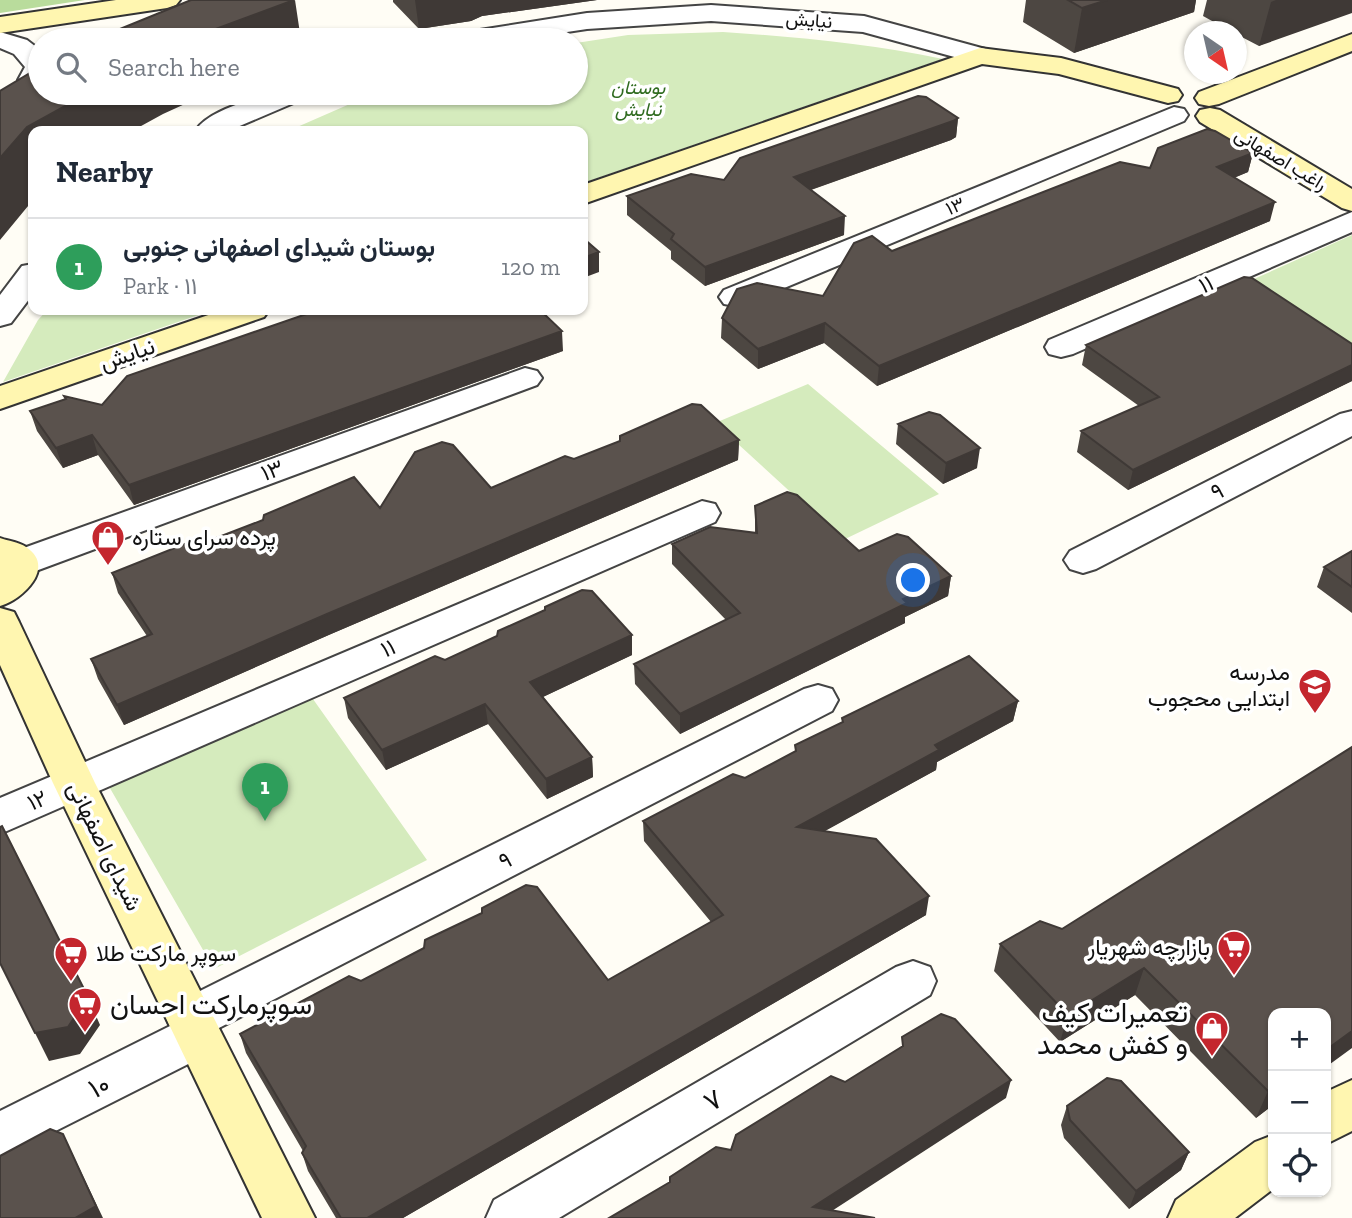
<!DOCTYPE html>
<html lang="en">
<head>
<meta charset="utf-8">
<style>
	:root { --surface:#fff; --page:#f6f6f7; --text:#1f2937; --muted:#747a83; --line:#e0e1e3; --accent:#b45309 }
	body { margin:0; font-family:"Zilla Slab",Vazirmatn,serif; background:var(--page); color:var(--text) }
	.controls { position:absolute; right:21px; bottom:21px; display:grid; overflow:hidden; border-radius:14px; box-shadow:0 2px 5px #0004 }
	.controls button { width:63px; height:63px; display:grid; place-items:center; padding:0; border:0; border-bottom:2px solid var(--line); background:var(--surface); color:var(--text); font:35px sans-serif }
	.compass { position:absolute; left:1184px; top:21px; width:63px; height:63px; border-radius:50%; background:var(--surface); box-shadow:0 2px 5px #0004; rotate:146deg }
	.you { position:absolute; left:914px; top:581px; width:24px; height:24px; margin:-18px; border:5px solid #fff; border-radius:50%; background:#1a73e8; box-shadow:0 0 0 10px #1a73e833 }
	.badge { display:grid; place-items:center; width:46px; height:46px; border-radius:50%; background:var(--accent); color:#fff; font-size:23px; font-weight:700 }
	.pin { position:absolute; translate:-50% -58px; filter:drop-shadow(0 2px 4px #0008) }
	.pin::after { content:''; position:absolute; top:37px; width:24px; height:21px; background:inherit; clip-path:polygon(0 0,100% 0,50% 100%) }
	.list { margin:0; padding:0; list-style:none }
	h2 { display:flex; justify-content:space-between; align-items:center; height:91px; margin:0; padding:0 28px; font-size:30px }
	h2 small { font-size:23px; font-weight:400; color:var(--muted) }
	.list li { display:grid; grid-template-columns:46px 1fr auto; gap:21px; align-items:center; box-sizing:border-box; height:98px; padding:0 28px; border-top:2px solid var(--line) }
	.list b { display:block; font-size:26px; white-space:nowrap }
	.list p { margin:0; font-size:23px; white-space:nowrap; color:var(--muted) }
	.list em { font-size:23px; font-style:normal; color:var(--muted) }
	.icon { flex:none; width:38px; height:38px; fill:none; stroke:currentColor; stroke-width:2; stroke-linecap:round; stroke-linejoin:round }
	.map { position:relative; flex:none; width:1352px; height:1218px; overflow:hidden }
	.search { position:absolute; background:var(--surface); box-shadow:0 2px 5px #0004; left:28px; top:28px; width:560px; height:77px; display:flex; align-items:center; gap:18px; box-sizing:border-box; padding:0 24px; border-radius:38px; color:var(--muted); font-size:26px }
	.panel { position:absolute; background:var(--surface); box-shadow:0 2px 5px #0004; left:28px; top:126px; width:560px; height:189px; border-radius:14px }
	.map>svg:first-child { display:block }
</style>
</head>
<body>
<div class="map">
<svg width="1352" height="1218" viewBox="0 0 1352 1218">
	<rect width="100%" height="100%" fill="#fffdf5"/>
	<path fill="#d5ebbd" d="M723 32C798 37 870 44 943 59L583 183V131H288L375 93H576V43L628 35Z
		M1352 235V352L1245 283Z
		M47 310H213L3 382 38 320Z
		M808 384 939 494 843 540 715 423Z
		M308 692 427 860 214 969 107 783Z"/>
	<path fill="#b9dc9c" d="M0 0H85L0 13Z"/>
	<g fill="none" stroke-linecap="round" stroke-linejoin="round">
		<defs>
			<path id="street" d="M711 5 864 16 989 50 993 56 989 62 980 64 863 32 711 21 587 29 514 40H454L458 34 467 32 587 13Z
				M0 32 27 40 40 50V86L31 88 22 86 18 80 25 67 14 54 0 48Z
				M270 93H307L303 99 228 131H195C209 110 247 102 270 93Z
				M1174 107 1184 109 1188 115 1184 121 746 304 735 306 724 304 719 297 724 290Z
				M1352 212V232L1073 354 1061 357 1049 354 1045 347 1049 340Z
				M33 264V294L11 323 0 326V295L22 266Z
				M525 368 537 371 542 378 537 385 33 572 20 576 7 572 1 563 7 554Z
				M1352 411V436L1096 569 1083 573 1070 569 1064 560 1070 551 1340 414Z
				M702 501 715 504 720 513 715 522 0 834V798Z
				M818 685 832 689 838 700 832 711 217 1029 221 1036 214 1051 0 1159V1111L170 1026 167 1019 174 1004 804 689Z
				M913 961 930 967 936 981 930 995 559 1218H486L494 1200 896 967Z"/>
			<path id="secondary" d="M116 0H180L176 5 167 8 0 33V17Z
				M1352 34V51L1219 104 1209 106 1199 104 1195 98 1199 92Z
				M980 48 1061 58 1178 89 1182 95 1178 101 1168 103 1059 74 982 64 583 204V185Z
				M1210 108 1220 110 1352 189V211L1342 208 1200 122 1196 116 1200 110Z
				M223 310H269L264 317 0 409V386Z
				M0 538C8 541 19 542 26 547 57 567 22 600 0 606Z
				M0 608 14 612 19 622 95 783 315 1218H262L53 783 0 665Z
				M1352 1080V1131L1326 1144V1092Z
				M1273 1135V1189L1235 1218H1168L1176 1200 1255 1142Z"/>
		</defs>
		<use href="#street" stroke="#444" stroke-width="4"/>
		<use href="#secondary" stroke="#333" stroke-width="4"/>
		<use href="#street" fill="#fff" fill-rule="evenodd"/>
		<use href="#secondary" fill="#fff6b0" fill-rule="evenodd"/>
	</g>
	<path fill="#4d4742" d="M393 0H597L482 16 471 21 419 29 393 2Z
		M1026 0H1196L1194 12 1074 53 1023 22Z
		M1207 0H1352L1259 46 1236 34V32H1232L1203 16Z
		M958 118 956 137 951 140 811 190 844 235 705 286 671 259V251L627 215V196L724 180Z
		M1253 153 1248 172 1234 178 1270 221 877 386 824 343 758 369 721 338 722 318 823 296 892 251 1150 168Z
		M1352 344V381L1128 490 1077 452 1081 431 1139 406 1082 365 1086 345Z
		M563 351 134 505 98 455 63 468 37 431 30 411 65 399 64 396 102 405Z
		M898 424 977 468 943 484 896 444Z
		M739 440 738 460 331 634 124 725 98 679 91 659 147 636 118 593 112 573 211 540 380 508 491 488 574 459Z
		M755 506 859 551 951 576 948 596 905 617V623L680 734 635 684 634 664 726 620 672 564V544L755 532Z
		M1352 551V613L1317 587 1324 567Z
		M632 655 543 697 592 757 593 777 547 799 488 724 386 770 348 718 344 698 445 660Z
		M1018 701 1013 721 937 762 936 770 824 831 926 915 403 1218H336L308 1171 302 1153 303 1151 246 1053 240 1034 361 981 608 980 711 922 644 841 643 821 745 778 795 752V745L842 723V718Z
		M1352 747 1273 1105 1256 1118 1135 995 1060 1042 994 971 1000 944 1062 929Z
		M1067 1106 1189 1152 1181 1170 1129 1209 1064 1138 1061 1125Z"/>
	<path fill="#3f3936" d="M295 0 301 40H186L197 35Z
		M415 0H597L482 16 471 21 419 29Z
		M1107 0H1196L1194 12 1074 53 1082 8Z
		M1276 0H1352V13L1259 46 1271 2Z
		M79 93H209L163 114 132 131H33V200L0 240V158L27 127Z
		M958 118 956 137 951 140 793 196 794 177Z
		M1253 153 1248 172 1213 186 1217 167Z
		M1275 202 1270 221 877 386 879 366Z
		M845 216 844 235 705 286V267Z
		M599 252V272L583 278V258Z
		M825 323 824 343 758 369V349Z
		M562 331 563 351 134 505 129 485Z
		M1352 365V381L1128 490 1133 470Z
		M92 435 98 455 63 468 56 448Z
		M739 440 738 460 331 634 124 725 117 705 327 614Z
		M980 448 977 468 943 484 946 463Z
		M951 576 948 596 905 617V623L680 734V714L903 599Z
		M632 635V655L532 702 530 682Z
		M1018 701 1013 721 937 762 936 770 796 847 797 827 935 745Z
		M485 704 488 724 386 770 382 750Z
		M592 757 593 777 547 799 546 779Z
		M929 896 926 915 403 1218H367Z
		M1144 968 1135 995 1060 1042 1068 1015Z
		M88 997 100 1025 80 1054 49 1061 35 1033Z
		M1352 1031V1048L1326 1067V1050Z
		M1011 1080 1006 1098 821 1218 813 1207Z
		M1273 1088V1105L1256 1118 1268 1091Z
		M63 1134 72 1153 103 1218H75Z
		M1189 1152 1181 1170 1129 1209 1136 1191Z"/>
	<path fill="#5a524d" stroke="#3f3936" stroke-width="2" d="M191 0H294L186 40H94L120 29Z
		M1068 0H1107L1082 8Z
		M40 67V93H79L75 95 69 104 27 127 0 158V91Z
		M918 96 926 97 958 118 953 121 794 177 845 216 705 267 671 239 674 234 627 196 691 174 724 180 740 158Z
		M1207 129 1215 131 1253 153 1217 167 1275 202 879 366 825 323 758 349 722 318 737 289 757 283 823 296 854 243 872 236 892 251 1120 162 1150 168 1158 148Z
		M583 238 599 252 583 258Z
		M1244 277 1252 278 1352 344V365L1133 470 1081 431 1159 397 1086 345Z
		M318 310H540L562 331 129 485 92 435 56 448 30 411 66 399 64 396 102 405 127 376Z
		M692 404 701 405 739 440 327 614 117 705 91 659 152 634 112 573 202 537 211 540 263 520 264 515 354 477 380 508 415 452 442 442 453 445 491 488 565 456 574 459 620 441V436Z
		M929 412 940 415 980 448 946 463 898 424Z
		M787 492 797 495 859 551 897 534 908 537 951 576 903 599 907 603 680 714 634 664 740 613 672 544 710 527 757 533 755 506Z
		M1352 551V587L1324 567Z
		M582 590 592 591 632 635 530 682 592 757 546 779 485 704 382 750 344 698 435 656 445 660 497 636 498 631 545 610V607Z
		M969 656 1018 701 935 745 939 750 797 827 876 839 929 896 367 1218H341L302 1153 306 1146 240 1034 349 976 361 981 424 948 425 940 482 913V908L526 885 537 887 608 980 723 915 643 821 733 774 745 778 796 751 795 745 843 722 842 718Z
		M1352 747V1031L1326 1050V1013H1273V1088L1268 1091 1144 968 1068 1015 1000 944 1040 921 1062 929Z
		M2 826 88 997 68 1027 35 1033 0 963V827Z
		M941 1014 955 1019 1011 1080 813 1207 875 1218H609L670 1182V1177L716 1147 731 1150 736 1135 831 1076 845 1082 903 1046 902 1037Z
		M1107 1078 1121 1081 1189 1152 1136 1191 1070 1120 1067 1106Z
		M50 1129 63 1134 96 1206 75 1218H0V1156Z"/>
	<defs>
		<symbol id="shop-pin" viewBox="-11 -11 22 30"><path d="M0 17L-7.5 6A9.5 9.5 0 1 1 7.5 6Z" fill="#c4262e" stroke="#fff"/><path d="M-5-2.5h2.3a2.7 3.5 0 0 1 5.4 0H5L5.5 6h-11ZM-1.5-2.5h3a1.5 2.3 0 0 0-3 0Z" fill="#fff"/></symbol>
		<symbol id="school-pin" viewBox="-11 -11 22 30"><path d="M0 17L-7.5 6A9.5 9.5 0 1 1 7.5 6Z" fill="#c4262e" stroke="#fff"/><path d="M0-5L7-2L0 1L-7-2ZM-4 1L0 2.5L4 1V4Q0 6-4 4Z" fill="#fff"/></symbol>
		<symbol id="supermarket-pin" viewBox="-11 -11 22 30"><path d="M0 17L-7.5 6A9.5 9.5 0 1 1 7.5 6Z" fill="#c4262e" stroke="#fff"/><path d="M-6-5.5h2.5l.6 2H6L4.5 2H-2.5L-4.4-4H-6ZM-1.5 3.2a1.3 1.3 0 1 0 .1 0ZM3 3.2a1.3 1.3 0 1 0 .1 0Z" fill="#fff"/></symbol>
	</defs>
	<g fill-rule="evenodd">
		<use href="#shop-pin" x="89" y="518" width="38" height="52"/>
		<use href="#school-pin" x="1296" y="666" width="38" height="52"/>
		<use href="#supermarket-pin" x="1215" y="928" width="38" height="52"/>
		<use href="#supermarket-pin" x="52" y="934" width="38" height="52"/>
		<use href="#supermarket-pin" x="66" y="985" width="38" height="52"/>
		<use href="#shop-pin" x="1193" y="1009" width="38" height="52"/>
	</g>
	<g text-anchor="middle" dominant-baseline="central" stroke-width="7" stroke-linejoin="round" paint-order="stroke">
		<g font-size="19" fill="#111" stroke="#fff">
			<text transform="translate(809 20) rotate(4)">نیایش</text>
			<text transform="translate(1281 159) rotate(31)">راغب اصفهانی</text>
			<text transform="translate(955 206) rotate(-22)">۱۳</text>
		</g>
		<g font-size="19" font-style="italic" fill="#2f6b1f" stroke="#fff">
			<text x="638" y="87">بوستان<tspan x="638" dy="22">نیایش</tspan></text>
		</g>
		<g font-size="23" fill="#111" stroke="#fff">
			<text transform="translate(1206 284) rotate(-23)">۱۱</text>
			<text transform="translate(127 354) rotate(-19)">نیایش</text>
			<text transform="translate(272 470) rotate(-20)">۱۳</text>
			<text transform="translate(1217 491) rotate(-27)">۹</text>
			<text transform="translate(388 648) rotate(-23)">۱۱</text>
			<text transform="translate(37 800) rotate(-24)">۱۲</text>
			<text transform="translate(105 846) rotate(64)">شیدای اصفهانی</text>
			<text transform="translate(505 860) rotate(-27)">۹</text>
		</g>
		<g font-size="23" fill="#111" stroke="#fff" text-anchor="start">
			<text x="132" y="537">پرده سرای ستاره</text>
			<text x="1290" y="672" text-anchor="end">مدرسه<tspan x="1290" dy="26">ابتدایی محجوب</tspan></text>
			<text x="1210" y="947" text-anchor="end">بازارچه شهریار</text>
			<text x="96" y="953">سوپر مارکت طلا</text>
		</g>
		<g font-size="28" fill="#111" stroke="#fff" text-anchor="start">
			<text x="110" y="1004">سوپرمارکت احسان</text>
			<text x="1188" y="1012" text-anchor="end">تعمیرات کیف<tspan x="1188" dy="32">و کفش محمد</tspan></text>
		</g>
		<g font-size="28" fill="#111" stroke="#fff">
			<text transform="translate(99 1086) rotate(-27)">۱۰</text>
			<text transform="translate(713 1100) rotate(-31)">۷</text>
		</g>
	</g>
</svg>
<div class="controls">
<button>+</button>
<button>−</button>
<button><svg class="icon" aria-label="locate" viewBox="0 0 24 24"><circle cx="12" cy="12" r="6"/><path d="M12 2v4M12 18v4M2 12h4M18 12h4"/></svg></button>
</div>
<svg class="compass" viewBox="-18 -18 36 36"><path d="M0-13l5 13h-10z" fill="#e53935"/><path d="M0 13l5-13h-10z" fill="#747a83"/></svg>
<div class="you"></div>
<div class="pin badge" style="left:265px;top:821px;background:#2e9e5b">1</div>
<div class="search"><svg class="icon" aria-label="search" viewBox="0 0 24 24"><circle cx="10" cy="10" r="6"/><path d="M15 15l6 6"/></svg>Search here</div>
<section class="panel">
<h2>Nearby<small></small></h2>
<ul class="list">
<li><span class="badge" style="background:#2e9e5b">1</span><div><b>بوستان شیدای اصفهانی جنوبی</b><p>Park · ۱۱</p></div><em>120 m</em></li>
</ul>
</section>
</div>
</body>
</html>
